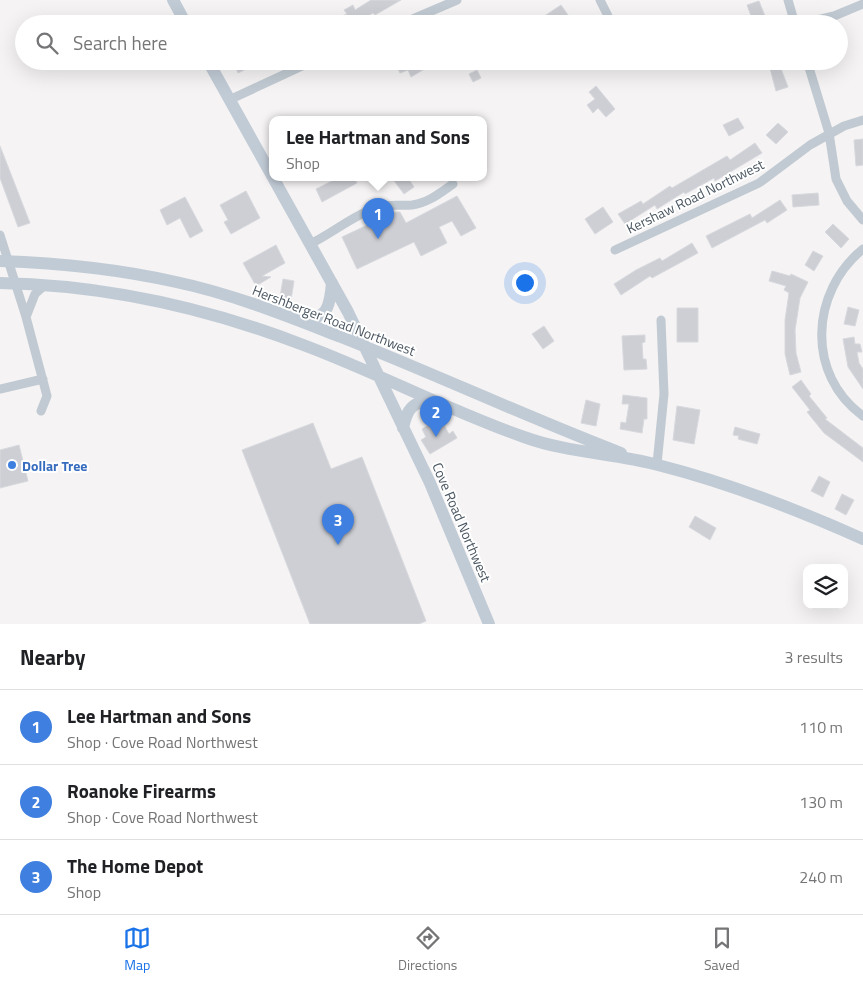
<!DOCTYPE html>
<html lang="en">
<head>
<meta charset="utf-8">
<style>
	:root { --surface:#fff; --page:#f2f2f2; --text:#202124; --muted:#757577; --line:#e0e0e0; --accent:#1a73e8 }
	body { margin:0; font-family:"Titillium Web",sans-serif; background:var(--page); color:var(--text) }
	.controls { position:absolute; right:15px; bottom:15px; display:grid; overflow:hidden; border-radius:10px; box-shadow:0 5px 20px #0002 }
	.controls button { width:45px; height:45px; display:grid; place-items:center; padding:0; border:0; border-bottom:1px solid var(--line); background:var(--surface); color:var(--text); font:25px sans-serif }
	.you { position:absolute; left:524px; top:282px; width:18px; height:18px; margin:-12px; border:4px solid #fff; border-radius:50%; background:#1a73e8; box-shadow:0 0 0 8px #1a73e833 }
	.badge { display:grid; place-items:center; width:32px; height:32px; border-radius:50%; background:var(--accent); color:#fff; font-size:16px; font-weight:700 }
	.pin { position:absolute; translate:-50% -41px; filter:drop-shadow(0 1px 2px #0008) }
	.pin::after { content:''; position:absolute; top:26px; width:18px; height:15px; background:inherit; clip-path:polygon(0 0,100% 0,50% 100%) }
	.popup { position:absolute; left:269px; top:116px; width:218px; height:65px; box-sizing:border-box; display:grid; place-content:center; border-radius:10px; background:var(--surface); filter:drop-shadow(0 1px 4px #0005); font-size:16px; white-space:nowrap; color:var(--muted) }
	.popup b { font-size:19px; color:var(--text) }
	.popup::after { content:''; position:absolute; left:50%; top:100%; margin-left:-10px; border:10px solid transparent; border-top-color:var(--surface) }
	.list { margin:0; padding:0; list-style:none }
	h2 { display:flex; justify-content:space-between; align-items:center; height:65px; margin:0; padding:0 20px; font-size:21px }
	h2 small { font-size:16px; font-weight:400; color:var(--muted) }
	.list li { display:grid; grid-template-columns:32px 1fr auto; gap:15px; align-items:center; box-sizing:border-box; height:75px; padding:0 20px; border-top:1px solid var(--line) }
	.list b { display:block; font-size:19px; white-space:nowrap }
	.list p { margin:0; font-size:16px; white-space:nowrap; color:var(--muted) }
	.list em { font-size:16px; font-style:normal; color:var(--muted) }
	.icon { flex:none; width:28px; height:28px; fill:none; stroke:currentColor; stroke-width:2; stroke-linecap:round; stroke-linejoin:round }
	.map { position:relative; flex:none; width:863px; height:624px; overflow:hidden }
	.search { position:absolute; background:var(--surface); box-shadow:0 5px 20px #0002; left:15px; right:15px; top:15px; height:55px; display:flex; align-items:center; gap:12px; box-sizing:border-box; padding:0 18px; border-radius:28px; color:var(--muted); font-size:19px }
	.sheet { height:290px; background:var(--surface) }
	nav { display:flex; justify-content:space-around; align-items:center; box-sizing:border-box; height:70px; border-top:1px solid var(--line); background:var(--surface); font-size:14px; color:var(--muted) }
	nav a { display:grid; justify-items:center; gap:2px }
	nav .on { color:var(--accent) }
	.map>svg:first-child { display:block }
</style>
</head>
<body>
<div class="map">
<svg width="863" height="624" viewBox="0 0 863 624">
	<rect width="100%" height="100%" fill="#f5f3f3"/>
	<path fill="#cdcfd5" stroke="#d7d9de" d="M371 0H401L375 15 373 13 353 24H322L347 14 344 10 353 5 355 10Z
		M759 1 765 16 753 21 747 5Z
		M561 5 568 15 561 19 565 24H547L543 17Z
		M233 61H263L238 73Z
		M394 61H438L411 77 408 70 400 73Z
		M768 61H778L788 87 776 91Z
		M477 70 481 78 473 82 469 74Z
		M596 86 615 109 606 117 598 108 593 113 587 105 595 99 589 92Z
		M738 118 744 128 729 136 723 125Z
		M778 123 788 132 776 144 766 135Z
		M863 139V165L856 166 854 140Z
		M755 143 762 153 715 181 714 178 685 194 684 192 657 209 655 205 625 224 618 214 641 201 643 204 670 186 672 188 727 156 730 160Z
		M0 146 30 223 18 227 0 178Z
		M338 178H354L357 183 322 202 316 189Z
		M392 178H408L414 187 404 194Z
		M246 191 260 218 231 234 224 222 228 220 220 205Z
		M818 193 819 205 793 207 792 195Z
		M457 196 476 228 461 236 452 221 439 227 447 243 421 256 414 242 357 269 342 237 395 212H400L406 223Z
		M185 197 203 231 190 238 180 218 167 225 160 210Z
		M780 200 787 210 767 223 765 220 712 248 706 236 750 214 752 218Z
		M603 207 613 222 595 234 585 219Z
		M833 224 849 239 841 248 825 232Z
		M692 243 698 253 652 278 650 276 621 295 614 284 636 270 660 258 662 261Z
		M276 245 285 263 262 276 271 277 256 286 243 263Z
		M813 251 823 256 814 271 805 265Z
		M772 271 790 276 791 274 808 282 800 298 795 330 796 353 801 372 790 375 785 354V320L789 293 784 290 786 286 769 281Z
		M283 279 294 281 291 300 280 297Z
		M848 307 859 310 855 326 844 324Z
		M677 308H698V342H677Z
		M544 326 554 341 543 349 532 334Z
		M645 335V342L642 343 643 359H646L647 369 624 370 622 336Z
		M854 337 855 344H860L862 352H857L859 363 863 369V389L848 367 843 339Z
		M801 380 811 394 809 396 827 418 825 419 863 448V462L824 433 807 412 810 410 792 387Z
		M623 395 647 398V419H644L642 433 620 429 621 422 626 423 629 404H622Z
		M586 400 600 404 596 426 581 423Z
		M677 406 700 410 694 444 673 440Z
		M440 418 449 434 453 431 457 438 430 454 421 440 426 437 422 429Z
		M313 423 331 469 362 457 426 621 419 624H310L242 450Z
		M735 427 760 434 757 444 738 439 739 436 733 435Z
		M19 445 28 481 0 488V450Z
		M819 476 830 482 823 497 811 491Z
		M842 494 854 500 846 515 835 509Z
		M695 516 716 528 710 540 689 527Z"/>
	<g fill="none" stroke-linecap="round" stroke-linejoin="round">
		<path stroke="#c1cad2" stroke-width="9" d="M600 0 612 24
			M788 0 795 24
			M401 24 457 0
			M800 24 834 16 863 4
			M807 61 829 133 836 179 847 201 863 220
			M229 100 313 61
			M0 235 26 317 47 396 41 411
			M310 244C333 233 352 216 377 207 389 204 400 206 412 205 428 203 440 193 453 184
			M863 249C810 292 806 375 863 416
			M615 250 759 183 810 145 844 126 863 120
			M26 317 35 294 44 286
			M0 389 43 379
			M657 464 664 394 661 320"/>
		<path stroke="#c1cbd6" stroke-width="12" d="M173 0 186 24
			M208 61 348 312 430 483 489 624
			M0 261C59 263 118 269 176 282 233 294 287 316 341 337 435 374 527 417 621 453
			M0 283C106 285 208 308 306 346 380 374 450 411 524 437 568 453 613 453 658 465 729 483 796 509 863 539
			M300 318C327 321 330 307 332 283
			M403 428C407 409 412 402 432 400"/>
	</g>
	<circle fill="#3f7fe0" stroke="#fff" stroke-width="2" cx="12" cy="465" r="5"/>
	<g text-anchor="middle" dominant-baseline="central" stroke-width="4" stroke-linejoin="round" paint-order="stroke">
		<g font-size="14" fill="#4a5661" stroke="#fff">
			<text transform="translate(695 196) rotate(-26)">Kershaw Road Northwest</text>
			<text transform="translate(334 320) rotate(21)">Hershberger Road Northwest</text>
			<text transform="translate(462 522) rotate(67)">Cove Road Northwest</text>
		</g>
		<g font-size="14" font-weight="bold" fill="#366cbe" stroke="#fff" text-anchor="start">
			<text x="22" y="465">Dollar Tree</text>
		</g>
	</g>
</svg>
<div class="controls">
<button><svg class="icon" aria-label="layers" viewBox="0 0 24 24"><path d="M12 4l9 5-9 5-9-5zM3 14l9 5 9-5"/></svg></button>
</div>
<div class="you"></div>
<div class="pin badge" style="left:378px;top:239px;background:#3f7fe0">1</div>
<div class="popup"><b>Lee Hartman and Sons</b>Shop</div>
<div class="pin badge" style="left:436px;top:437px;background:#3f7fe0">2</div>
<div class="pin badge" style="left:338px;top:545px;background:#3f7fe0">3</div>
<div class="search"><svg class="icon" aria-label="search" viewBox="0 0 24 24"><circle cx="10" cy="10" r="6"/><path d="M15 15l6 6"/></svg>Search here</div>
</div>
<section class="sheet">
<h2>Nearby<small>3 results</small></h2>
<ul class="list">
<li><span class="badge" style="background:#3f7fe0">1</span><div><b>Lee Hartman and Sons</b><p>Shop · Cove Road Northwest</p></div><em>110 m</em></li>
<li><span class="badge" style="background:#3f7fe0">2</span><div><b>Roanoke Firearms</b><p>Shop · Cove Road Northwest</p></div><em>130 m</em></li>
<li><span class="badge" style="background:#3f7fe0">3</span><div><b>The Home Depot</b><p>Shop</p></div><em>240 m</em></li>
</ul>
</section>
<nav>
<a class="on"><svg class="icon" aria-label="map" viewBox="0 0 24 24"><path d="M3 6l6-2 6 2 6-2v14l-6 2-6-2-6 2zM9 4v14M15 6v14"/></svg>Map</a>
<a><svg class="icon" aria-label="directions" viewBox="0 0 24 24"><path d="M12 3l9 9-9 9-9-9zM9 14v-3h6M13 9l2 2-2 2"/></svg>Directions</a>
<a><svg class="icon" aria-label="saved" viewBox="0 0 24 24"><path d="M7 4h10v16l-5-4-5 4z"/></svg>Saved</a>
</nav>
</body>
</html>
